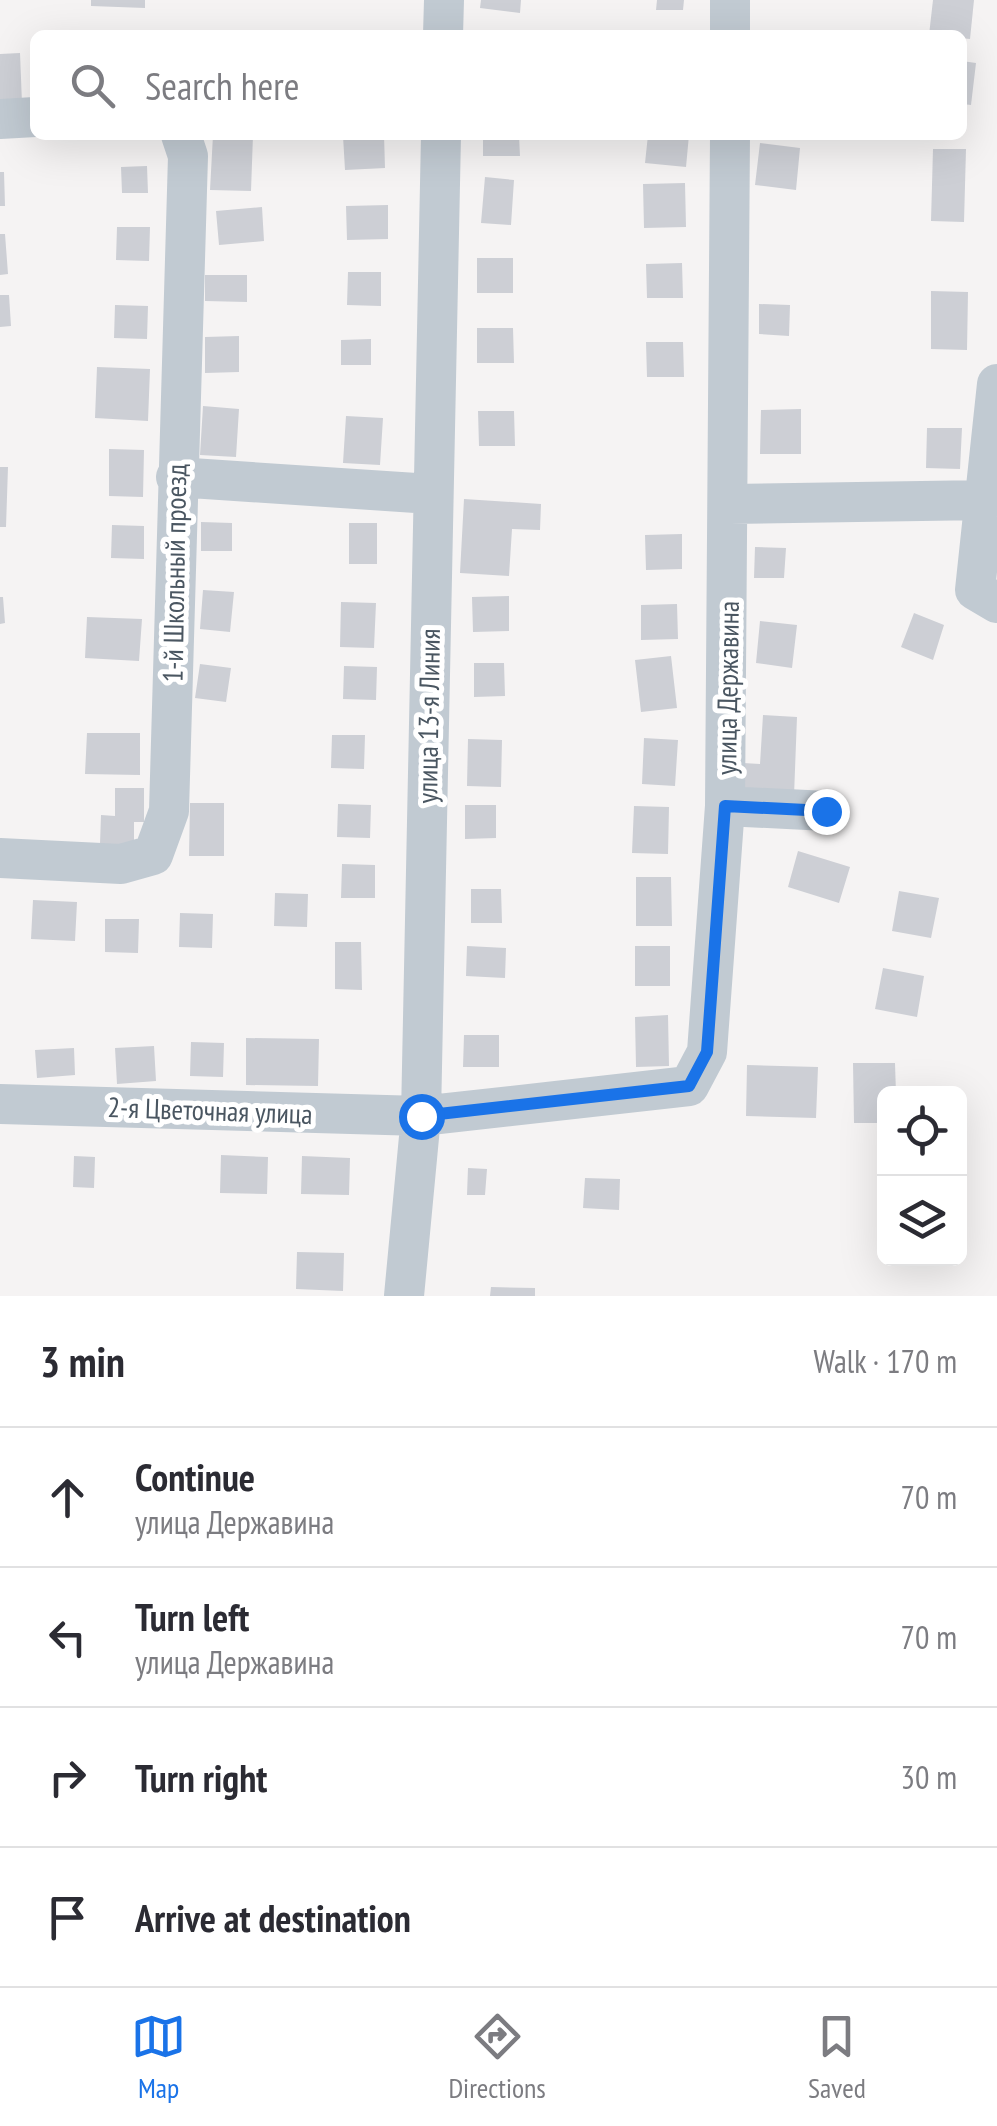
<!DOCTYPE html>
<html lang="en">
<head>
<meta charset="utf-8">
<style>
	:root { --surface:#fff; --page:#f2f2f3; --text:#2b2b33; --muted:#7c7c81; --line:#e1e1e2; --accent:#1a73e8 }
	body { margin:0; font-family:"PT Sans Narrow",sans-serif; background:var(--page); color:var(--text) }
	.controls { position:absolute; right:30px; bottom:30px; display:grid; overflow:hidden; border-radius:15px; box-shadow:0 10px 40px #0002 }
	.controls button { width:90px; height:90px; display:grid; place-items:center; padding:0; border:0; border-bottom:2px solid var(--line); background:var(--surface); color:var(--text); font:50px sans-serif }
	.stop { position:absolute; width:30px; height:30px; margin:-22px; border:8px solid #1a73e8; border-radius:50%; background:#fff }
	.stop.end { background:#1a73e8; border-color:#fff; box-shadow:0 2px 10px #0008 }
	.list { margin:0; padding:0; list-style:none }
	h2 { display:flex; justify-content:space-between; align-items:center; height:130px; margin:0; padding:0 40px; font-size:42px }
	h2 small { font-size:32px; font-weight:400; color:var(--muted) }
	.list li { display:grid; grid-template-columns:65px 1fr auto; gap:30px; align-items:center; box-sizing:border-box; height:140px; padding:0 40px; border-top:2px solid var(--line) }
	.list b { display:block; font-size:38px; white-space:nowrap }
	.list p { margin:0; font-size:32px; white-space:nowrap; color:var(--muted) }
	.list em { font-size:32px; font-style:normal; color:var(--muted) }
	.icon { flex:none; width:55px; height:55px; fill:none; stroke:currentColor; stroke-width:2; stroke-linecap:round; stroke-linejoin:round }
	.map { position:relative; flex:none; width:997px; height:1296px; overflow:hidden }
	.search { position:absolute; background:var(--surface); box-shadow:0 10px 40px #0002; left:30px; right:30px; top:30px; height:110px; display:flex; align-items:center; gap:25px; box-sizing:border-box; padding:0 35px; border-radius:15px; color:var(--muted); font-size:38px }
	.sheet { height:690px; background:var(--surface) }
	nav { display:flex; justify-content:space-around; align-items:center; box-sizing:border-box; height:140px; border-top:2px solid var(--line); background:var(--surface); font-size:28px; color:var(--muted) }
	nav a { display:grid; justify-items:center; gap:5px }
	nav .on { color:var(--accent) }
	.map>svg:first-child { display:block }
</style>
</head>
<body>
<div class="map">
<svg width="997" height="1296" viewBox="0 0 997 1296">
	<rect width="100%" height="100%" fill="#f5f3f3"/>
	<path fill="#cdcfd5" d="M91 0H145V8L91 6Z
		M481 0H521L520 13 480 8Z
		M657 0H684L683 10H656Z
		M933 0H974L970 39 929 35Z
		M351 30H380V35H351Z
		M20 53 22 103 0 104V54Z
		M962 61 976 63 971 105 962 104Z
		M213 135H253L251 191 210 190Z
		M384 135 385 168 345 170 343 136Z
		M483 135H519L520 156H483Z
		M648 135H689L686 167 645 163Z
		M760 143 800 148 796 190 755 185Z
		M933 149H966L964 222 931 221Z
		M147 166 148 193H122L121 167Z
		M0 172H4L5 206H0Z
		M485 177 514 180 511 225 481 223Z
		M685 183 686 227 644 228 643 184Z
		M388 205V239L347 240 346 206Z
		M262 207 264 241 219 245 216 211Z
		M117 227H150L149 261 116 260Z
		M0 234H5L8 274 0 275Z
		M477 258H513V293H477Z
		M682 263 683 298H647L646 264Z
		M348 272H381V306L347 305Z
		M205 275H247V302L205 301Z
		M931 291 968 292 967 350 931 349Z
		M0 295H9L11 326 0 327Z
		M759 304 790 305 789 336 759 334Z
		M115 305 148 306 147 339 114 338Z
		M477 328H513L514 363H477Z
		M239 336V372L205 373V337Z
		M371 339V365H341V340Z
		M646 342H683L684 377H647Z
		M97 367 150 369 148 421 95 418Z
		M203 406 239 409 236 457 200 455Z
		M801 409V454H760L761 410Z
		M478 411H514L515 446H479Z
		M346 416 383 418 380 465 343 463Z
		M927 428H962L960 469 926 468Z
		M109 449 144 450 143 497 109 496Z
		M0 467H8L6 527H0Z
		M464 499 541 504 540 530 512 529 509 576 460 573Z
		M201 522 232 523V551H201Z
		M349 523H377V564H349Z
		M112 525 144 526V559L111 558Z
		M682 534V569L646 570 645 535Z
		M755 547 786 548 784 578H754Z
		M203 590 234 592 230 632 200 629Z
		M509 596V631L473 632 472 597Z
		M0 597H3L5 623 0 624Z
		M341 602 376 603 374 648 340 647Z
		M677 604 678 639 641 640V605Z
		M914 613 944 625 933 660 901 647Z
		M87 617 142 619 139 661 85 658Z
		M760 621 797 625 792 668 756 663Z
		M671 656 677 708 641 712 635 660Z
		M474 663H504L505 696 474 697Z
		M200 664 231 668 226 702 195 698Z
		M344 666 377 667 376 700 343 699Z
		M763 715 797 717 794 796 742 794 743 763 760 764Z
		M87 733H140V775L85 774Z
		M332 735H365L364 769 331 768Z
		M644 738 678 740 675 786 642 784Z
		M468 739 502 740 501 787 467 786Z
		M115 788H144V822H134V844H100L101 815 115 816Z
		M190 803H224V856H189Z
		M338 804 371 805 370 838 337 837Z
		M465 805H496V838L465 839Z
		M634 806 669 807 668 854 632 853Z
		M798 851 850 867 839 903 788 887Z
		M342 864 375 865V898H341Z
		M636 877H671L672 926H636Z
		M471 889H501L502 923H471Z
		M899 891 939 898 931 938 892 931Z
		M275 893 308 894 307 927 274 926Z
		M33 900 77 902 75 941 31 939Z
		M180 913 213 914 212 948 179 947Z
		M105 919H139L138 953 105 952Z
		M335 942H361L362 990 335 989Z
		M467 946 506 948 505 978 466 976Z
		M635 946H670V986H635Z
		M883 968 924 976 917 1017 875 1009Z
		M668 1015 669 1066 636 1067 635 1017Z
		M464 1035H499V1067H463Z
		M246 1038 319 1039 318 1086 246 1085Z
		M191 1042 224 1043 223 1077 190 1076Z
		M154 1046 156 1081 117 1084 115 1048Z
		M74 1048 75 1075 37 1078 35 1050Z
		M853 1063H895L896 1094H884V1123H854Z
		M747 1065 818 1067 816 1118 746 1116Z
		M221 1155 268 1157 267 1194 220 1193Z
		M74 1156 95 1157 94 1188 73 1187Z
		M302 1156 350 1158 349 1195 301 1194Z
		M468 1168 487 1169 485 1195H467Z
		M585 1178 620 1179 619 1210 583 1208Z
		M297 1252 344 1253 343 1291 296 1289Z
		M491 1287 535 1288V1296H490Z"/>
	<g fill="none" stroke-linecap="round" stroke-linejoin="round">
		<path stroke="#c1cad2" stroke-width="40" d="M730 0V35
			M443 35 444 0
			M0 119 35 117
			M997 384 975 590 997 603
			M176 477 431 494
			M730 504 985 500
			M725 806 827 811
			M0 858 121 864 153 855 169 811 188 156 181 135
			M0 1104 421 1116 689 1086 707 1052 725 806 730 135
			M404 1296 421 1116 441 135"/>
	</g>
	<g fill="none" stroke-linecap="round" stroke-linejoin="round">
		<path stroke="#1a73e8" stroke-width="12" d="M421 1116 689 1086 707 1052 725 806 826 811"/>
	</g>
	<g text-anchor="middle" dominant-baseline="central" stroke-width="10" stroke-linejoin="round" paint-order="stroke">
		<g font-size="28" fill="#4a5661" stroke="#fff">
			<text transform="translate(174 573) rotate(-89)">1-й Школьный проезд</text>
			<text transform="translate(727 688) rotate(-89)">улица Державина</text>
			<text transform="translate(428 716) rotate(-89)">улица 13-я Линия</text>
			<text transform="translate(210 1110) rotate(2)">2-я Цветочная улица</text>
		</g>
	</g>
</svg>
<div class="controls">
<button><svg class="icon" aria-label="locate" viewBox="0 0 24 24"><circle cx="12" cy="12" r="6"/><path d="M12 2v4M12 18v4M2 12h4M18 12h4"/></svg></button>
<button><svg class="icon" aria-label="layers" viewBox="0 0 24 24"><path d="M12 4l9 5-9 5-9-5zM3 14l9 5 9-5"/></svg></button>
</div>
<div class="stop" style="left:421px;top:1116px"></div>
<div class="stop end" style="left:826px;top:811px"></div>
<div class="search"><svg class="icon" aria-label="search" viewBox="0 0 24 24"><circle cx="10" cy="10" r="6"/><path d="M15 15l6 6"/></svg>Search here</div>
</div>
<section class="sheet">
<h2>3 min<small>Walk · 170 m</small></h2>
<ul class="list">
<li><svg class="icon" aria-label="ahead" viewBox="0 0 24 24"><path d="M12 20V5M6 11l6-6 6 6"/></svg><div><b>Continue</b><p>улица Державина</p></div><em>70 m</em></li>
<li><svg class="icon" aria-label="left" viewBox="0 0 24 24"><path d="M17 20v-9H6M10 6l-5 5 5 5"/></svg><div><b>Turn left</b><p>улица Державина</p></div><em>70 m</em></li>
<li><svg class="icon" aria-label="right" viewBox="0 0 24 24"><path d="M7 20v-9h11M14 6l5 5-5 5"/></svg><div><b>Turn right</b></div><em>30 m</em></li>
<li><svg class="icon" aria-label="arrive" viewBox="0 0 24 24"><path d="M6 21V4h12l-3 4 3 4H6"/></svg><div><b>Arrive at destination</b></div></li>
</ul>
</section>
<nav>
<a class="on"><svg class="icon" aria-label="map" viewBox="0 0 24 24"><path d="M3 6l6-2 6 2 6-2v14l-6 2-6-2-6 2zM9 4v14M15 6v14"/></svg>Map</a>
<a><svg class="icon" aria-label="directions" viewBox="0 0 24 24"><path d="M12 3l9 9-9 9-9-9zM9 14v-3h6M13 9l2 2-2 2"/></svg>Directions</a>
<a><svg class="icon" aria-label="saved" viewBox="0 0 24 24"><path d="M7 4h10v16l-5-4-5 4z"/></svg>Saved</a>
</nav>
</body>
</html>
